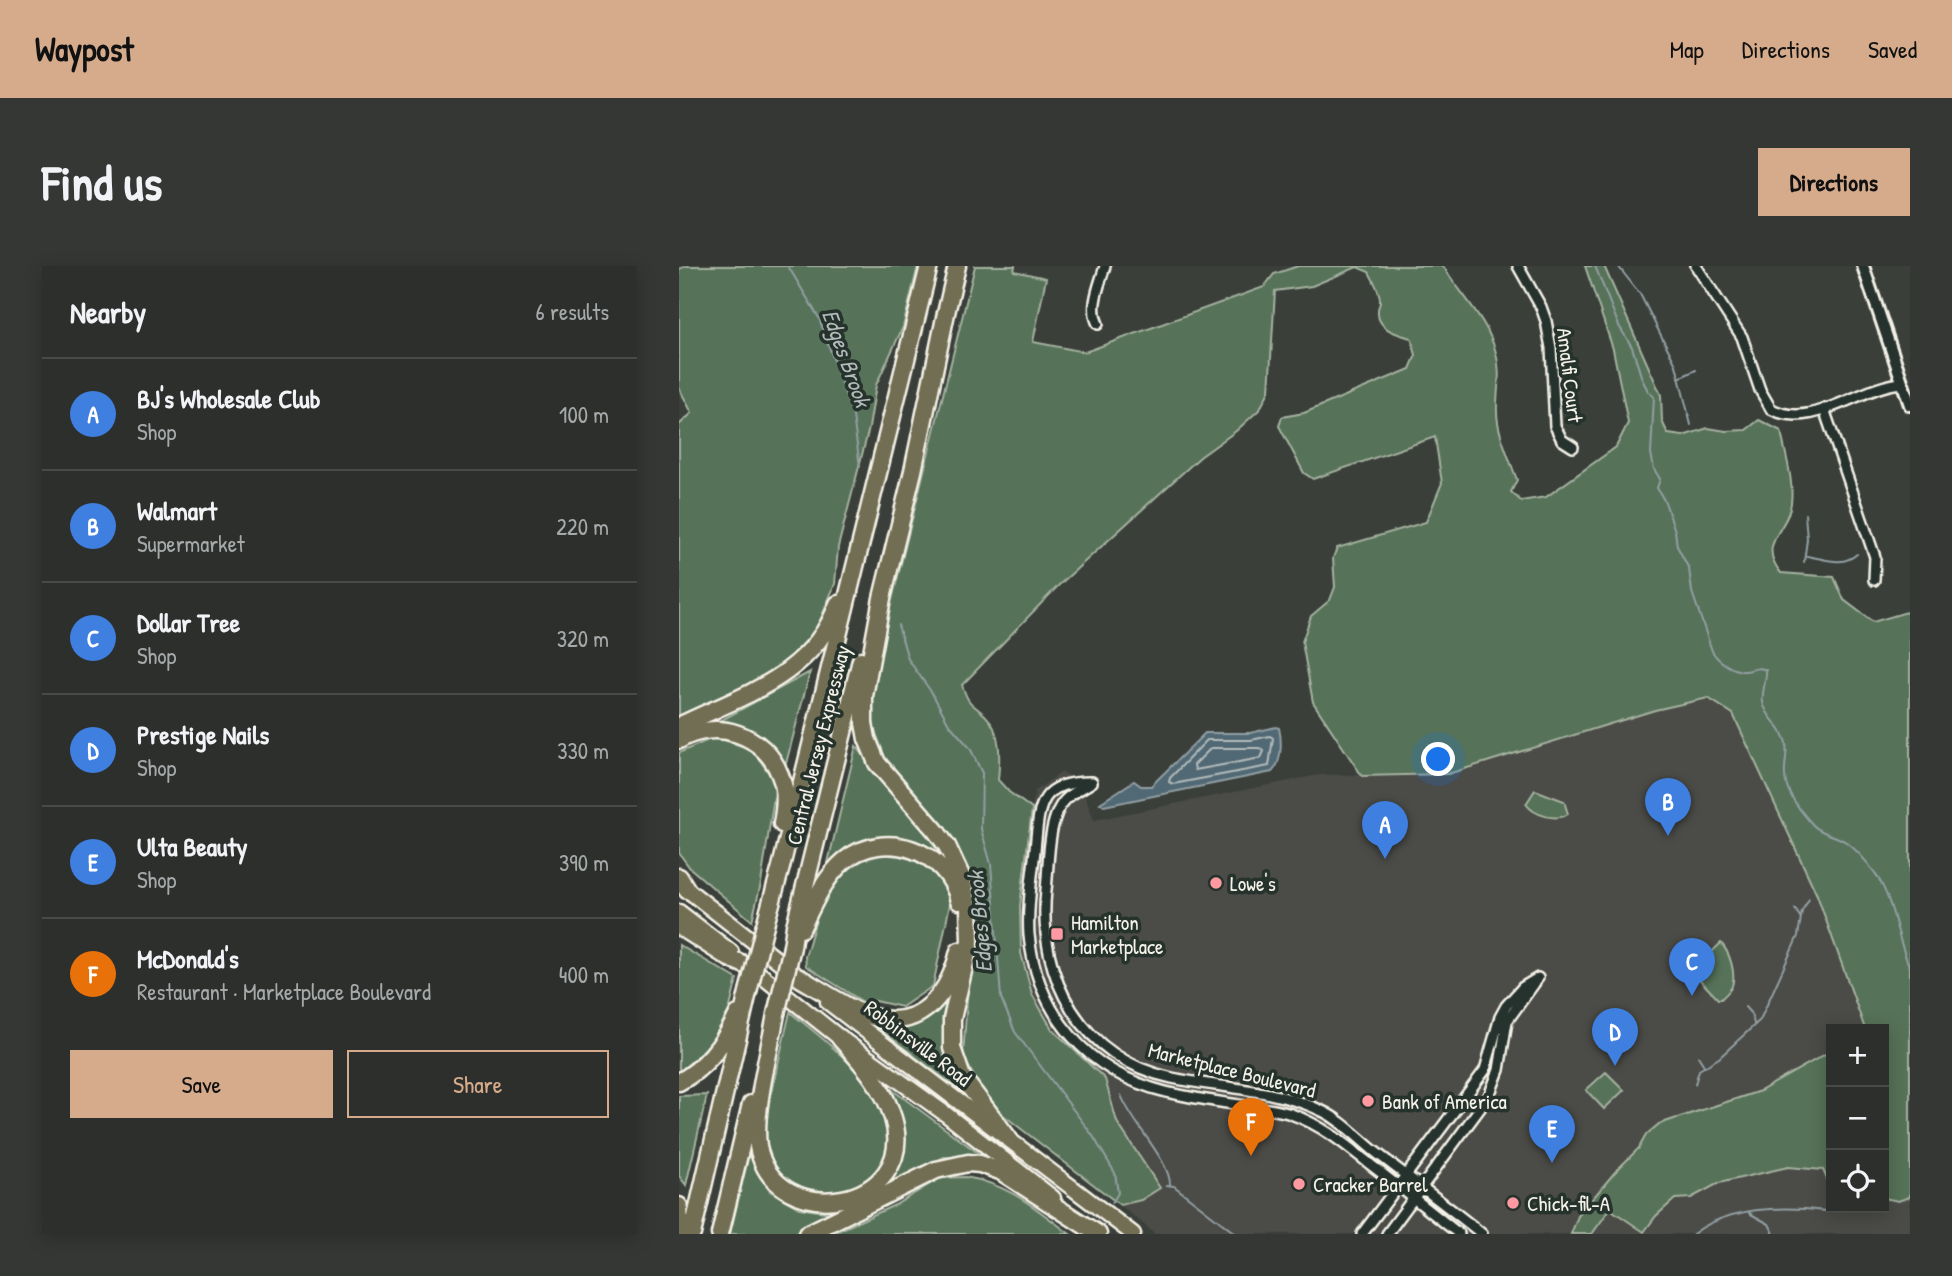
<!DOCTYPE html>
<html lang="en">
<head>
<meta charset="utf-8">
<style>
	:root { --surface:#2c2f2c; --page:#343734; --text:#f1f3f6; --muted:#a6a9a9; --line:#484a48; --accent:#d6ab8b }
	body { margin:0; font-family:"Patrick Hand",sans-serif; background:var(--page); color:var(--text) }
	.controls { position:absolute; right:21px; bottom:21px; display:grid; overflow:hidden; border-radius:0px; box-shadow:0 4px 18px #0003 }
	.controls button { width:63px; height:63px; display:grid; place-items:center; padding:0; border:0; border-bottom:2px solid var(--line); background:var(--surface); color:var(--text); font:35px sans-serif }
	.you { position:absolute; left:760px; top:494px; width:24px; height:24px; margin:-18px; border:5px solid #fff; border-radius:50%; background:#1a73e8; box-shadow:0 0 0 10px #1a73e833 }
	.badge { display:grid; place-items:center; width:46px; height:46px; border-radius:50%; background:var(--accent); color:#fff; font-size:23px; font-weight:700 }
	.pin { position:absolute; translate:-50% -58px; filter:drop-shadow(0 2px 4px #0008) }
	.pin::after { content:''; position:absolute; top:37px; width:24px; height:21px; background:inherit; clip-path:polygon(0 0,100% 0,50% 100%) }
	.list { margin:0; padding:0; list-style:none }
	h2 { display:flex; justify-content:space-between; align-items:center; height:91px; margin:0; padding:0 28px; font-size:30px }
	h2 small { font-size:23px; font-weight:400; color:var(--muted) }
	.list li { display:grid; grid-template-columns:46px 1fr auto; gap:21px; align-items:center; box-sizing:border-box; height:112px; padding:0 28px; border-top:2px solid var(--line) }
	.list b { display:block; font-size:26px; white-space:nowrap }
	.list p { margin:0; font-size:23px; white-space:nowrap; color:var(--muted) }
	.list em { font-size:23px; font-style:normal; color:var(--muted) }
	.actions { display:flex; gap:14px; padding:21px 28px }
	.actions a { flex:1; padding:16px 0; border:2px solid var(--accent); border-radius:0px; text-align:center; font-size:24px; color:var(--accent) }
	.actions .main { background:var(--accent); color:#111 }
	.icon { flex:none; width:38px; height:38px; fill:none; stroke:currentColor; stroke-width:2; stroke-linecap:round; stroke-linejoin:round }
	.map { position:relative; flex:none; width:1231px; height:968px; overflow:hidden; border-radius:0px }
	header { display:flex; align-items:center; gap:42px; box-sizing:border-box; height:98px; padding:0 35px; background:var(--accent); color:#111 }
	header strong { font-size:33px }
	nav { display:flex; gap:38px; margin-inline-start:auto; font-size:24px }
	.intro { display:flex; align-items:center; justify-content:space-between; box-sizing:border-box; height:168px; padding:0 42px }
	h1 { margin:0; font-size:49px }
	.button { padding:18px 32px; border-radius:0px; background:var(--accent); color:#111; font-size:24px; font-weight:700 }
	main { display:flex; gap:42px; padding:0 42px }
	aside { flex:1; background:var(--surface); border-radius:0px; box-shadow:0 4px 18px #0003 }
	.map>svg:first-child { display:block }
</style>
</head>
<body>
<header>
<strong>Waypost</strong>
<nav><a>Map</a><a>Directions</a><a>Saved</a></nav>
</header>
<div class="intro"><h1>Find us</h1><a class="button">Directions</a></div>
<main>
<aside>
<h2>Nearby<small>6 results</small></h2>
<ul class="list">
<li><span class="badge" style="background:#3f7fe0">A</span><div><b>BJ's Wholesale Club</b><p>Shop</p></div><em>100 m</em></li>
<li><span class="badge" style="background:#3f7fe0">B</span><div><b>Walmart</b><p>Supermarket</p></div><em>220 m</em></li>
<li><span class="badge" style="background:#3f7fe0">C</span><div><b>Dollar Tree</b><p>Shop</p></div><em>320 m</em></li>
<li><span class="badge" style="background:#3f7fe0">D</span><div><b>Prestige Nails</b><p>Shop</p></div><em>330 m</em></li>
<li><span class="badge" style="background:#3f7fe0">E</span><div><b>Ulta Beauty</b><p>Shop</p></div><em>390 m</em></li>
<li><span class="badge" style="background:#e8710a">F</span><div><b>McDonald's</b><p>Restaurant · Marketplace Boulevard</p></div><em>400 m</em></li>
</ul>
<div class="actions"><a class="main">Save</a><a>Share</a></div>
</aside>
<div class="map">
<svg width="1231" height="968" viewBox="0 0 1231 968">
	<rect width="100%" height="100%" fill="#3a3f3a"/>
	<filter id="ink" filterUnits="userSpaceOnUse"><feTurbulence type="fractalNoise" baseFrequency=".0143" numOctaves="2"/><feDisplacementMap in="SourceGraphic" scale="14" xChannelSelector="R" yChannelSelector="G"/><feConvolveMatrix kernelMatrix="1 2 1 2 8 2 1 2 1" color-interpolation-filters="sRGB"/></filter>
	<g filter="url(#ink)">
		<path fill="#4b4b46" d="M1029 432 1055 448 1138 629 1186 763H1152V785L1081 825 980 858 967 869 960 882 936 906 899 950 892 968H476L441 939 462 934 480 921 438 856 426 813 373 763 353 728 342 687 341 640 350 557 356 525 383 506 401 515 415 554 639 509 769 508 976 444Z
			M1109 901 1144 904 1152 922V942H1205V932L1219 935 1231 931V968H913L931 943 965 966 977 950 996 933 1012 932 1040 917Z"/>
		<path fill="#567259" stroke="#a5b2a0" stroke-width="2" d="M7 0H239L224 61 197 119 190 162 159 281 156 318 138 362 111 398 0 452V159L13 147 0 122V3Z
			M296 0H336L335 5 367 12 354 76 406 86 585 21 595 8 619 0H764C782 29 809 54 817 87 823 109 817 126 818 146 818 166 831 194 838 214L832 226 842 235 867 231 937 181 949 157 934 83 906 0H925L982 129 983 155 989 168 1004 170 1029 162 1047 165 1067 164 1080 154 1102 165C1106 188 1115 214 1112 237 1109 265 1077 277 1102 307L1155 311 1165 334 1194 356 1231 345V931L1219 935 1205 932V763H1186L1138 629 1054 448 1029 432 976 444 769 508 683 510 634 436 623 376 632 350 651 334 656 321 654 292 658 282 747 256 763 217 756 171 634 213 625 207 600 160 603 151 625 147 731 103 737 89 732 72C718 68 697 63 699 44 700 36 701 42 701 33 700 23 694 14 690 6L678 1 633 20 596 25 590 125 581 143 557 165 521 191 380 319 283 419C290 439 290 435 306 449 323 465 321 493 319 514L330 526 353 543 341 640 342 687 353 728 373 763 426 813 438 856 481 922 462 934 441 939 310 838 284 790 296 621 272 570 209 499 189 446 211 342Z
			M131 406 105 505 69 466 39 456Z
			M36 471 74 484 97 518 82 617 73 655 11 602 0 587V487Z
			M177 480 250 569 258 585 271 638 254 720 223 741 192 734 189 739 127 700 126 691 141 640 140 634Z
			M856 524 885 535 889 548C877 556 855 549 847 538Z
			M1042 677C1051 687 1057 707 1053 720 1051 725 1046 729 1042 733H1039L1018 711V700Z
			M0 679 58 713 50 745 31 778 0 807Z
			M269 729 267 786 283 826 196 760 219 761 246 753Z
			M111 746C150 778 228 834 206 893 203 904 190 915 183 924L139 931 104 914 89 895 85 858Z
			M1152 785V922L1144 904 1109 901 1040 917 1012 932 996 933 977 950 965 966 931 943 913 968H892L899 950 936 906 960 882 967 869 980 858 1081 825Z
			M927 806 945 824 925 843 907 824Z
			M204 817 306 892 265 891 201 926 218 894Z
			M28 829 7 919 0 910V830Z
			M71 884 91 925 120 942 159 948 116 968H51Z
			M286 911C330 918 356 942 391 968H152L216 939 261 912Z"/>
		<path fill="#516975" stroke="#929fa3" stroke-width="2" d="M597 461 600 462C603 475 603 497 593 506L425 540 421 537 455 515 462 520H472L526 467H571Z"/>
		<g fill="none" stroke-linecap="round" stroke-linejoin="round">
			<path stroke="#b3bbba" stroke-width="2" d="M591 470 594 472 590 500 494 518 490 516 491 512 528 474H572Z
				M532 482H581L585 485 582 492 516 504 515 499Z"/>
			<path stroke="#929fa3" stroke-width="2" d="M109 0 140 52 174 150 181 201
				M916 0 940 60 953 81 963 113 969 125 975 131 972 187 975 203 981 213 978 222 986 236 996 265 998 280 1010 303 1013 326 1033 385C1039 395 1051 403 1063 405 1073 406 1078 399 1087 404 1088 415 1082 426 1084 436 1087 452 1103 460 1107 477 1109 488 1105 498 1106 509 1106 526 1123 547 1134 559 1142 568 1157 569 1167 576 1178 584 1188 596 1196 607 1216 636 1217 672 1231 702
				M939 0 961 28 997 99 1012 159
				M1002 111 1017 104
				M1127 290C1145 292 1162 302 1178 288
				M1125 296 1128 273 1126 248
				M219 359 229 393 253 427 270 458 291 482 303 507 302 563 312 598 322 732 336 766 414 870 436 907 439 927 433 937
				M1116 643 1121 651
				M1066 741 1073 749 1075 758
				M1019 790 1026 801
				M1016 818 1020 804 1040 792 1081 754 1119 670 1123 645 1130 633
				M442 829C452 856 491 895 491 918
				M487 919 495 920 557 968
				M1070 947 1090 958 1095 968
				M1014 968C1050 940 1104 940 1147 945"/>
			<defs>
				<path id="minor" d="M839 0 862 41 867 55 872 82 876 160 883 174 894 181
					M1017 0 1063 71 1081 124 1092 143C1134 165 1182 119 1224 117
					M419 58C410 41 421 18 426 0
					M1145 143 1196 291 1195 314
					M413 516C359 515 360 540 356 584 353 612 348 641 350 669 358 748 409 807 487 826 516 833 546 837 576 841 587 843 601 844 612 848 643 859 667 879 692 899 722 922 751 945 780 968
					M413 516C404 522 394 526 387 533 368 551 370 599 367 624 358 712 403 793 493 812 541 822 599 823 643 845 661 853 678 871 694 884 730 912 767 939 803 968
					M683 968 806 804 821 751 827 740 844 721 859 712
					M708 968 810 830 820 804 828 755 857 715"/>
				<path id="tertiary" d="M1184 0 1231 139"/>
				<path id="trunk" d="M1 618 115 707
					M0 646 52 686
					M68 698 161 772 268 849 374 932
					M149 736 454 968"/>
				<path id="motorway" d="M267 47 234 205 203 332 185 430V457L188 473 198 497 257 565 268 580 282 610 290 642 291 675 273 753V782L283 811 330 873
					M265 56 278 0
					M0 460C63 429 133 411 159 338
					M0 474C37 452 86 468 101 509 108 525 106 541 103 558
					M0 611 8 624
					M86 659 102 601 250 0
					M0 660 50 692 71 701
					M122 663C133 640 145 612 165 595 205 562 269 584 280 635
					M113 681 116 660 182 394
					M121 712C144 725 173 746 198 752 244 763 271 725 280 685
					M97 748C91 783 74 845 79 880 95 968 241 943 214 852 205 821 182 796 161 772
					M0 816C28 801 46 776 59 748
					M0 940 1 968
					M13 968 69 726
					M41 968 72 838
					M128 968 257 904 289 897 301 898 321 905 419 968"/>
			</defs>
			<use href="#minor" stroke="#f4f1e8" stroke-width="14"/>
			<use href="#tertiary" stroke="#f4f1e8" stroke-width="16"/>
			<use href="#trunk" stroke="#f4f1e8" stroke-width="19"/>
			<use href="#motorway" stroke="#f4f1e8" stroke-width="21"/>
			<use href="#minor" stroke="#26332d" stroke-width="9"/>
			<use href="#tertiary" stroke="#26332d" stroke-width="10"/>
			<use href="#trunk" stroke="#726e52" stroke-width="14"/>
			<use href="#motorway" stroke="#726e52" stroke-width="16"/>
			<defs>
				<path id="motorway-bridge" d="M69 726 86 659
					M97 748 113 681"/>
			</defs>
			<use href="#motorway-bridge" stroke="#f4f1e8" stroke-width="21" stroke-linecap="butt"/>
			<use href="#motorway-bridge" stroke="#726e52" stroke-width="16"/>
		</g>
	</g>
	<g fill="#ff9aa2" stroke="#26332d" stroke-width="2.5">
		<circle cx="537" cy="617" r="7"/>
		<rect x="371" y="661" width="14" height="14" rx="3.5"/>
		<circle cx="689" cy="835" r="7"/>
		<circle cx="620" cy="918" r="7"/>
		<circle cx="834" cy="937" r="7"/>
	</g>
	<g text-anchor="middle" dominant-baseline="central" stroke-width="7" stroke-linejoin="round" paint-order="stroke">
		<g font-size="21" fill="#f4f1e8" stroke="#26332d">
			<text transform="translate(891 109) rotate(83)">Amalfi Court</text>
			<text transform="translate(139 479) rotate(-76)">Central Jersey Expressway</text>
			<text transform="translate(239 777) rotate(37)">Robbinsville Road</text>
			<text transform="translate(553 804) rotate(14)">Marketplace Boulevard</text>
		</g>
		<g font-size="21" fill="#f4f1e8" stroke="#26332d" text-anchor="start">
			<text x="551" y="617">Lowe's</text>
			<text x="392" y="656">Hamilton<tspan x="392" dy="24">Marketplace</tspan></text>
			<text x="703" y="835">Bank of America</text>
			<text x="634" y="918">Cracker Barrel</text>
			<text x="848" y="937">Chick-fil-A</text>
		</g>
		<g font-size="23" font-style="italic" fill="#b3bbba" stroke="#26332d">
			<text transform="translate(168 92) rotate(70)">Edges Brook</text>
			<text transform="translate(300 656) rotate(-95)">Edges Brook</text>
		</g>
	</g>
</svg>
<div class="controls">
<button>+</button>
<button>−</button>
<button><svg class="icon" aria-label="locate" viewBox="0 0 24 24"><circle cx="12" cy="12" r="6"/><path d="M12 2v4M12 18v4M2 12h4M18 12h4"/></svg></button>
</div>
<div class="you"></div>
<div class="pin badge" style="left:706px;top:593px;background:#3f7fe0">A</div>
<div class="pin badge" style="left:989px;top:570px;background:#3f7fe0">B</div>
<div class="pin badge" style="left:1013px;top:730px;background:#3f7fe0">C</div>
<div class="pin badge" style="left:936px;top:800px;background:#3f7fe0">D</div>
<div class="pin badge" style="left:873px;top:897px;background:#3f7fe0">E</div>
<div class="pin badge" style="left:572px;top:890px;background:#e8710a">F</div>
</div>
</main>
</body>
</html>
